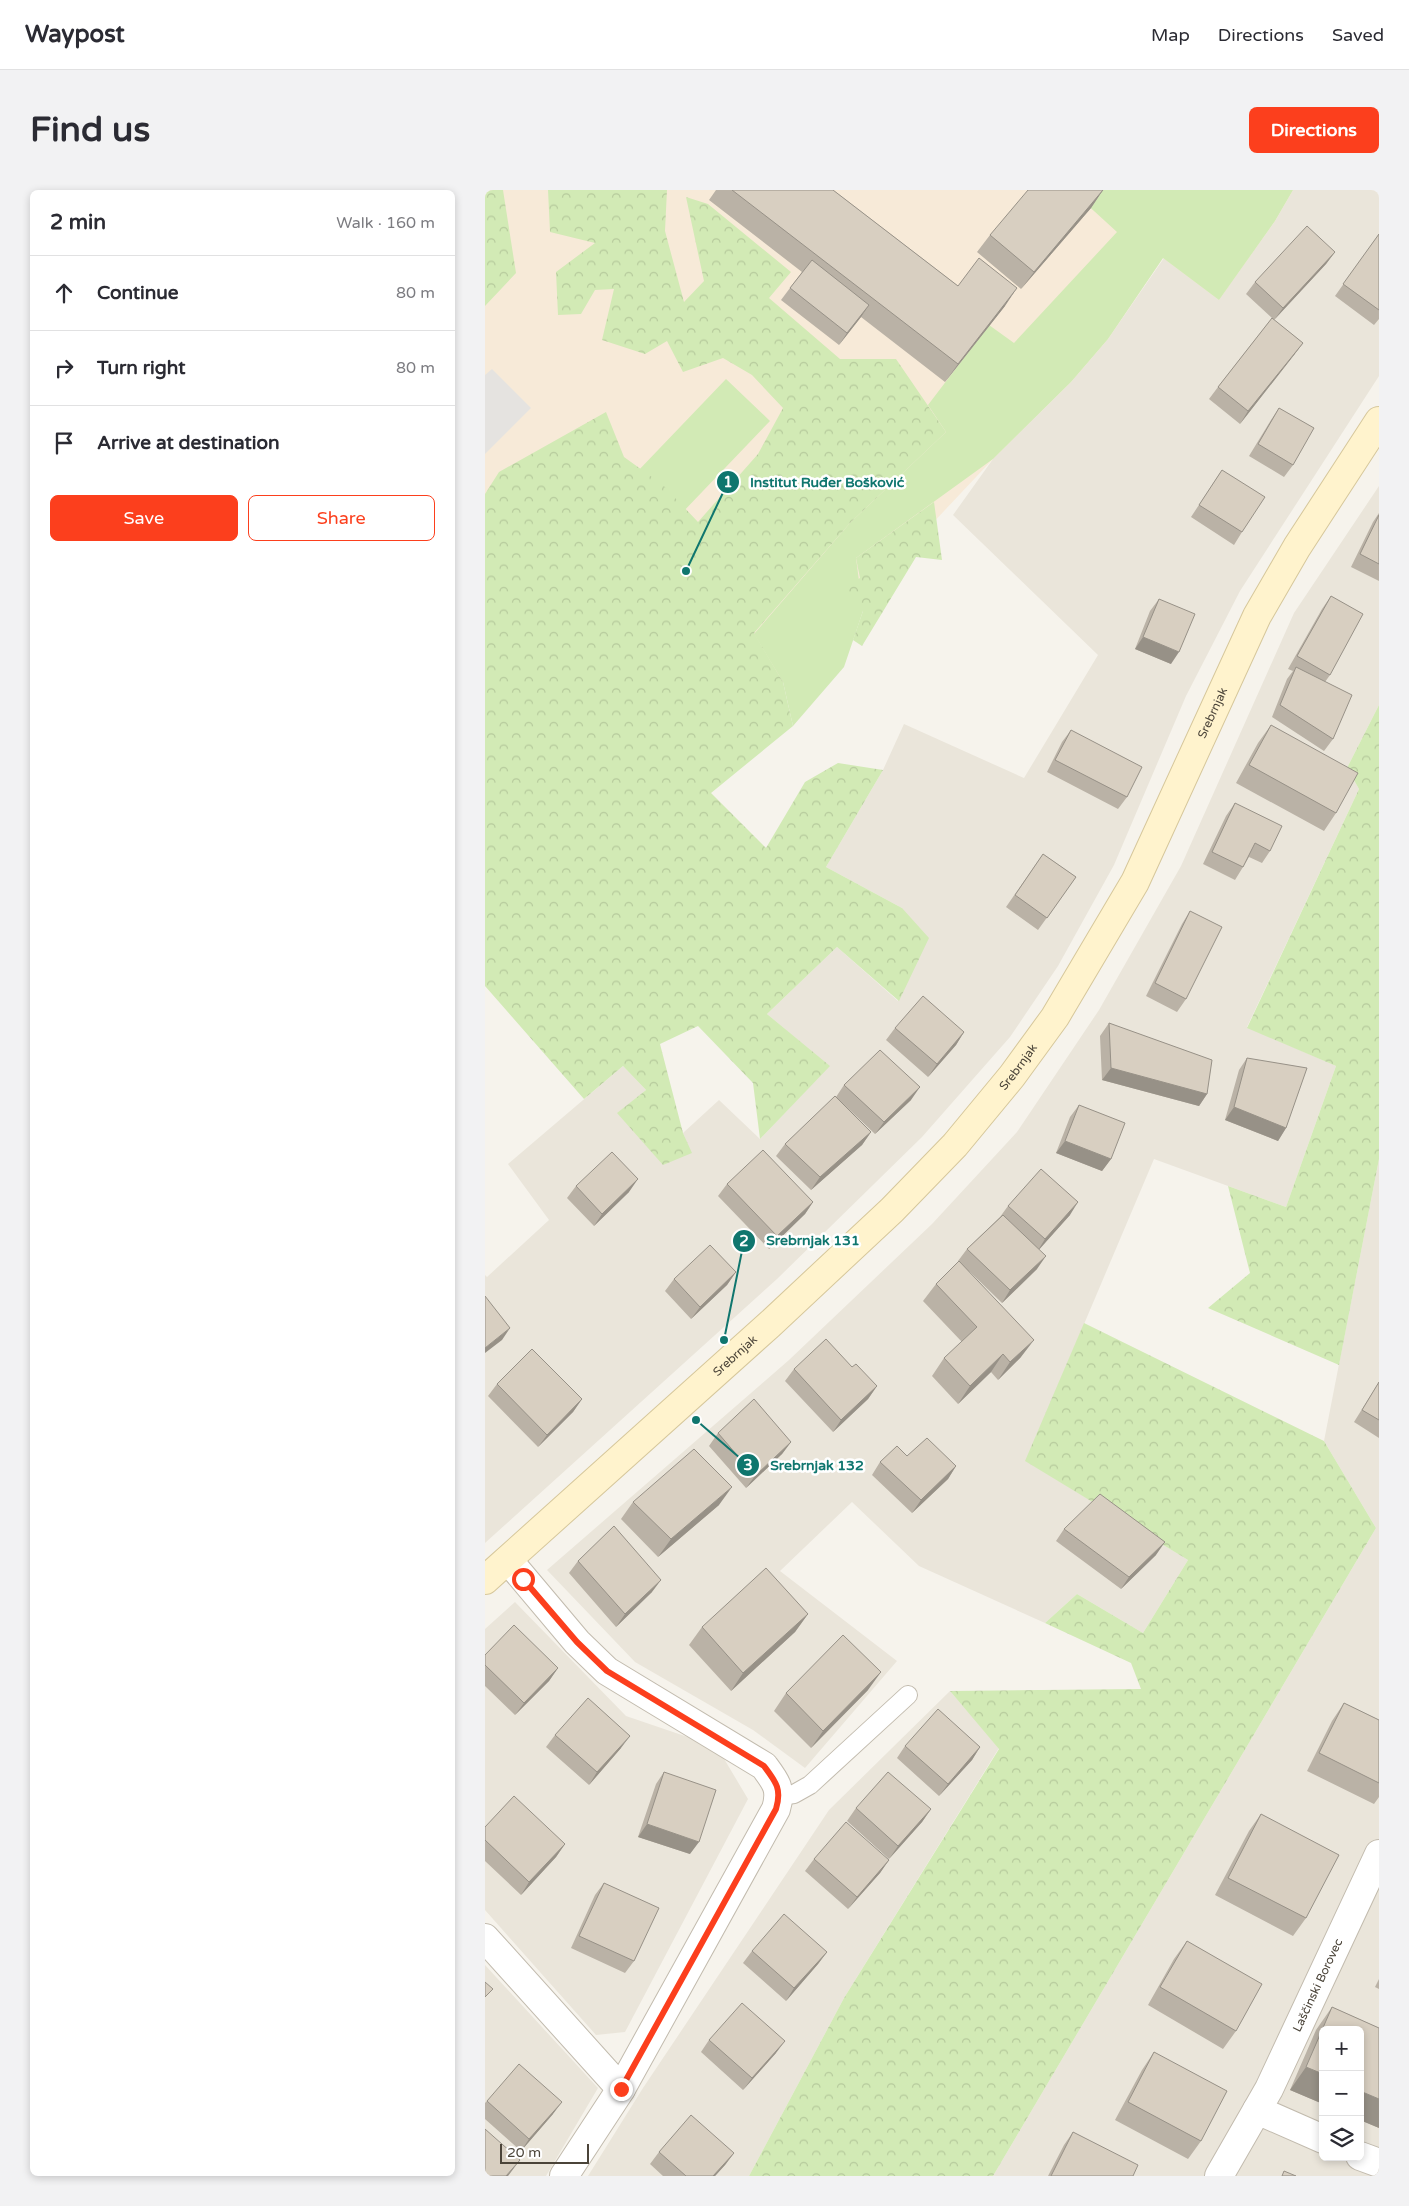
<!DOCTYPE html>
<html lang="en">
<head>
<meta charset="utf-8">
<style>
	:root { --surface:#fff; --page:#f2f2f3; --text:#2b2b33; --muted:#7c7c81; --line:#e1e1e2; --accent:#fc3f1d }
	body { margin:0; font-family:"Varela Round",sans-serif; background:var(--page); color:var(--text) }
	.controls { position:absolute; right:15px; bottom:15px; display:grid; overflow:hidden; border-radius:8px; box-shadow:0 2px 8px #0003 }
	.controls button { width:45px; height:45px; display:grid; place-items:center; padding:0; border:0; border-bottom:1px solid var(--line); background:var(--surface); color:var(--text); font:25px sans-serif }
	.scale { position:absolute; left:15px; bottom:12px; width:89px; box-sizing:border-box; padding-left:5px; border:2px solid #4b4439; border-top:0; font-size:14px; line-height:18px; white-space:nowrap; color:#4b4439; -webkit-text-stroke:4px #fff; paint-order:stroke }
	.stop { position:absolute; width:15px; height:15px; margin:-11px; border:4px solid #fc3f1d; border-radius:50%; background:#fff }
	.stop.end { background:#fc3f1d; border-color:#fff; box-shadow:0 1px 5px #0008 }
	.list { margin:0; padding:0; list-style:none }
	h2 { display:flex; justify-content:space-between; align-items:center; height:65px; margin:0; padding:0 20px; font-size:21px }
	h2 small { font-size:16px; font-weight:400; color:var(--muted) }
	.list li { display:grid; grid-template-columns:32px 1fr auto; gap:15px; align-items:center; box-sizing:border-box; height:75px; padding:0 20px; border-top:1px solid var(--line) }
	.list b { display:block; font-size:19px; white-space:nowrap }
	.list em { font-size:16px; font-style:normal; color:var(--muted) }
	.actions { display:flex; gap:10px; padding:15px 20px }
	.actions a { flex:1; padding:11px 0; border:1px solid var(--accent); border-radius:8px; text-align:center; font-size:18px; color:var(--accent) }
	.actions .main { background:var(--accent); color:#fff }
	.icon { flex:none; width:28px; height:28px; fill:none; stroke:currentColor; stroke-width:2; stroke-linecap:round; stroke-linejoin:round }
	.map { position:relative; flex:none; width:894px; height:1986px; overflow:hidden; border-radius:8px }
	header { display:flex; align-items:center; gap:30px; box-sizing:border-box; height:70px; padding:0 25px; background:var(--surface); border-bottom:1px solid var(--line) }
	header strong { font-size:24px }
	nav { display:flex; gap:28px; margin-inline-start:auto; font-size:18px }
	.intro { display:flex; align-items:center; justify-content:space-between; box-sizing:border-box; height:120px; padding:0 30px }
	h1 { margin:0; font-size:35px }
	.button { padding:12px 22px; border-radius:8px; background:var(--accent); color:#fff; font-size:18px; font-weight:700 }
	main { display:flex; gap:30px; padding:0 30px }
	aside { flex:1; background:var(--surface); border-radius:8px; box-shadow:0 2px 8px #0003 }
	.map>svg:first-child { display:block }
</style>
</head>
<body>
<header>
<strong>Waypost</strong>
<nav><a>Map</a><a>Directions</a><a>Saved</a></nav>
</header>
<div class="intro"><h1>Find us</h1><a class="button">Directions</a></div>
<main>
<aside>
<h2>2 min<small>Walk · 160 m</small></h2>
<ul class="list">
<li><svg class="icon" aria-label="ahead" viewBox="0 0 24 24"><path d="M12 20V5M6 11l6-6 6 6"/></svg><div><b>Continue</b></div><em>80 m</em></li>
<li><svg class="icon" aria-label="right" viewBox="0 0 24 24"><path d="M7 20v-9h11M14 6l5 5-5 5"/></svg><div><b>Turn right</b></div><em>80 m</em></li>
<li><svg class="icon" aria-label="arrive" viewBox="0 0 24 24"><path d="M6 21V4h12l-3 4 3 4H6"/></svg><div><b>Arrive at destination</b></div></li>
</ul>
<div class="actions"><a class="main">Save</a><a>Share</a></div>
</aside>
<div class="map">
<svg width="894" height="1986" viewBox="0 0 894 1986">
	<defs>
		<pattern id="forest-crowns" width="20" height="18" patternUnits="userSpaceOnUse" patternTransform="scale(1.25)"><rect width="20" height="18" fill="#d2eab5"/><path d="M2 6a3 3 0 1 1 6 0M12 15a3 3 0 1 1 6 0" fill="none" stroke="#b6ca9c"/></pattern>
	</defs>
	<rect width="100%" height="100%" fill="#f6f3ec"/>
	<path fill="#eae5da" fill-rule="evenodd" d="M808 0H894V186L755 401 701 506 629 675 573 776 525 847 437 947 292 1089 0 1353V1085L2 1087 64 1030 23 974 138 876 161 900 133 923 206 963 198 943 234 910 275 949 344 876 282 824 352 757 413 811 417 718 341 677 398 580 419 534 539 588 613 465 468 325 508 269 586 192 623 149 679 68 734 109 790 31Z
		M894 296V515L862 578 874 599 762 837 851 876 801 1017 669 969 541 1271 703 1370 658 1443 592 1404 560 1433 434 1376 367 1312 295 1381 412 1471 320 1578 268 1540 150 1472 62 1380 304 1170 447 1034 532 942 614 820 696 676 809 423Z
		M894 969V1986H508L891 1338 839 1251ZM838 1840H875V1967H838Z
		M30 1412 141 1526 232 1557 263 1609 140 1842 111 1845 0 1720V1439Z
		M465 1501 514 1558 359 1808 264 1986H103L158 1898 344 1620Z
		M0 1775 113 1898 61 1986H0Z"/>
	<path fill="#f7ead8" d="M0 0H808L790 31 734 110 678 68 623 149 586 192 508 269 298 492 0 727Z"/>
	<path fill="#d2eab5" d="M586 0H808L790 31 734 110 678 68 623 149 586 192 508 269 371 368 378 421 359 477 308 536 298 492 269 444 365 333 461 242 443 215 504 135 529 153 632 42Z
		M241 189 285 231 195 325 151 283Z"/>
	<path fill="url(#forest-crowns)" d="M0 0H18L31 83 0 116Z
		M63 0H182L180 41 199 112 219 91 201 7 223 14 306 82 284 108 355 169H411L461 242 365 333 269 443 298 492 308 536 226 603 281 658 320 592 353 573 398 580 341 677 417 718 444 748 414 811 352 757 282 824 345 876 275 949 268 893 213 836 175 854 198 943 207 963 178 975 132 923 161 900 138 876 99 909 0 796V304L14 282 121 222 139 267 178 295 213 332 273 264 298 218 267 185 238 168 198 182 182 151 160 164 117 150 129 99 110 100 96 124 73 125 71 82 110 53 65 42Z
		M449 312 457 370 431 367 377 456 368 450 378 421 354 401 375 388 371 368Z
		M894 515V969L854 1175 723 1118 765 1083 743 996 801 1017 851 876 762 838 874 599 862 578Z
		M599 1133 839 1251 891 1338 508 1986H264L359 1808 514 1559 465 1501 656 1499 646 1473 560 1433 592 1404 658 1443 703 1370 540 1271Z"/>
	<path fill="#e5e3e0" d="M7 179 46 218 0 264V185Z"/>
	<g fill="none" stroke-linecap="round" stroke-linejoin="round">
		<defs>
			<path id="service" d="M295 1606 309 1604 325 1595 423 1505"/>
			<g id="minor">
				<path d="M23 1370 92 1452 122 1481 279 1576C291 1592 297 1599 291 1619L136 1899 79 1986"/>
				<path d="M0 1748 136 1899"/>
				<path d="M772 1920 838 1949"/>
				<path d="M875 1966 894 1973"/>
				<path id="s1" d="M734 1986 784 1899 894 1664"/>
			</g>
			<g id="secondary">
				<path id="s2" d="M0 1390 284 1135 407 1020 470 955 527 886 570 827 650 692 772 426 812 357 894 231"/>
			</g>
		</defs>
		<use href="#service" stroke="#c2bbae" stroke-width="20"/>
		<use href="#minor" stroke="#c2bbae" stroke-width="30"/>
		<use href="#secondary" stroke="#d6c79b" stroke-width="30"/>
		<use href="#service" stroke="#fff" stroke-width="18"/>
		<use href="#minor" stroke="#fff" stroke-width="28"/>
		<use href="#secondary" stroke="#fff3cd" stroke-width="28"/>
	</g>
	<path fill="#bab2a6" d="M231 0H348L473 96 520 116 460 192 376 127 354 155 296 110 317 82 224 10Z
		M618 0 606 18 536 99 492 62 505 45Z
		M894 44V129L889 135 850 106Z
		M850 62 841 74 789 130 818 153 809 165 755 234 724 209 733 197 787 128 761 104 770 92Z
		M794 218 808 275 799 287 764 266 786 230Z
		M737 280 757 342 749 355 706 327Z
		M894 323V391L866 377 888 332Z
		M846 406 845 485 840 492 848 549 839 561 787 527 802 489 808 481 803 479 837 419Z
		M674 409 686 474 650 459 665 421Z
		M786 535 851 623 839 641 751 593 773 553Z
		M586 540 642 607 633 619 562 582 577 552Z
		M750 613 785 661 777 673 764 667 758 677 750 690 718 674 741 626Z
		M558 664 591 687 553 740 521 717Z
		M705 721 701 809 692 822 661 806 697 734Z
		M624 833 722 904 714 916 617 890 615 846Z
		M410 838 479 842 471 855 443 887 401 850Z
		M762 868 801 938 793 951 740 930 754 880Z
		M359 895 426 910 390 944 352 908 386 942 377 955 326 1000 291 966 300 954 351 907Z
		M594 915 626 969 617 981 571 963 585 927Z
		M242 994 328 1012 320 1024 284 1059 233 1006Z
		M91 996 144 1002 109 1036 82 1008Z
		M523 1016 585 1025 554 1059 552 1079 517 1113 484 1081 536 1167 513 1190 506 1182 473 1214 447 1186 459 1168 477 1152 438 1111 451 1094 474 1072 473 1071 482 1059 515 1027Z
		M251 1082 242 1095 206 1129 180 1101 189 1089Z
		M367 1177 392 1196 383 1209 348 1242 300 1191 309 1179Z
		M894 1192V1248L869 1232Z
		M12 1194 97 1209 88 1222 53 1257 3 1206Z
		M233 1243 306 1252 297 1264 261 1298 224 1256Z
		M422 1266 471 1276 463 1289 427 1323 387 1285 395 1272Z
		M148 1312 234 1315 173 1367 136 1329Z
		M579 1339 671 1365 636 1399 571 1351Z
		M93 1371 167 1402 131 1437 84 1383Z
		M323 1424 310 1442 246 1501 204 1455 217 1437Z
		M0 1465 73 1478 64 1491 30 1525 0 1496Z
		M383 1500 326 1558 289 1521 301 1503Z
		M859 1513 894 1530V1607L889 1614 822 1581 847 1531Z
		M70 1545 136 1558 104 1595 61 1557Z
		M420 1556 495 1557 487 1570 454 1606 412 1568Z
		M179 1582 205 1664 153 1647 171 1594Z
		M371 1618 446 1619 437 1632 404 1669 362 1631Z
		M776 1624 821 1728 808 1746 730 1705 764 1641Z
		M0 1637 80 1654 71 1667 36 1705 0 1671Z
		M329 1669 404 1670 395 1683 363 1719 320 1681Z
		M119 1693 149 1771 140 1783 86 1758 110 1705Z
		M702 1751 751 1841 738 1859 663 1815 689 1769Z
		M267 1761 342 1762 333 1774 301 1811 258 1773Z
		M894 1789V1799L890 1797Z
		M847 1817 894 1838V1938L875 1930 838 1840V1914L805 1900 831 1840Z
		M224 1850 291 1863 258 1900 216 1862Z
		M669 1862 716 1951 703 1969 630 1930 657 1880Z
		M2 1911 68 1924 36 1961 0 1929V1913Z
		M588 1942 648 1986H563L579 1955Z
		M174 1962 249 1963 240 1975 230 1986H178L165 1974Z"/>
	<path fill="#979187" d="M618 0 606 18 536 99 549 82Z
		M850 62 841 74 789 130 798 118Z
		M532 98 520 116 460 192 473 174Z
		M384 115 376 127 354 155 362 143Z
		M818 153 809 165 755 234 763 221Z
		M658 447 694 462 686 474 650 459Z
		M479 842 471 855 443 887 452 874Z
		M626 878 722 904 714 916 617 890Z
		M435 897 426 910 390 944 399 932Z
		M749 917 801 938 793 951 740 930Z
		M386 942 377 955 326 1000 335 987Z
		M580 951 626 969 617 981 571 963Z
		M153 989 144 1002 109 1036 117 1024Z
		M328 1012 320 1024 284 1059 292 1046Z
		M593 1012 585 1025 552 1062 560 1049Z
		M561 1066 552 1079 517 1113 525 1100Z
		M251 1082 242 1095 206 1129 215 1117Z
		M25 1138 17 1150 0 1163V1158Z
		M549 1150 536 1167 513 1190 525 1172Z
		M518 1164 506 1182 473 1214 485 1196Z
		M392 1196 383 1209 348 1242 356 1230Z
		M97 1209 88 1222 53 1257 62 1245Z
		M306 1252 297 1264 261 1298 270 1286Z
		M471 1276 463 1289 427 1323 436 1310Z
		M247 1297 234 1315 173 1367 186 1349Z
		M680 1352 671 1365 636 1399 644 1387Z
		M176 1390 167 1402 131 1437 140 1424Z
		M323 1424 310 1442 246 1501 258 1483Z
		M73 1478 64 1491 30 1525 39 1513Z
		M396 1482 383 1500 326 1558 338 1541Z
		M145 1546 136 1558 104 1595 112 1582Z
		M495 1557 487 1570 454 1606 463 1594Z
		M446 1619 437 1632 404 1669 413 1656Z
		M162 1634 214 1652 205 1664 153 1647Z
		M80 1654 71 1667 36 1705 44 1692Z
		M404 1670 395 1683 363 1719 372 1707Z
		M342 1762 333 1774 301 1811 309 1798Z
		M300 1851 291 1863 258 1900 267 1888Z
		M821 1877 838 1884V1914L805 1900Z
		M875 1901 894 1909V1938L875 1930Z
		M77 1912 68 1924 36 1961 44 1949Z
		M249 1963 240 1975 230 1986H228Z
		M35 1970 23 1986H21Z"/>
	<path fill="#d8cfc1" stroke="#979187" d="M247 0H348L473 96 494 68 532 98 473 174Z
		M543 0H618L549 82 505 45Z
		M822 36 850 62 798 118 770 92Z
		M894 44V120L858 94Z
		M327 70 384 115 362 143 305 98Z
		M787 128 818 153 763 221 733 197Z
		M794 218 829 238 808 275 773 254Z
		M737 280 780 307 757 342 714 315Z
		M894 325V374L875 364Z
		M846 406 878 424 845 485 812 466Z
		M674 409 710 424 694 462 658 447Z
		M811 477 867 505 848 549 795 515Z
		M786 535 873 583 851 623 764 575Z
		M586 540 657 577 642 607 570 570Z
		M750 613 797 636 785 661 770 653 758 677 727 662Z
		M558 664 591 687 562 728 530 705Z
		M705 721 737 737 701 809 670 793Z
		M438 806 479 842 452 874 410 838Z
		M624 833 727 870 722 904 626 878Z
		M395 860 435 897 399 932 359 895Z
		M762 868 822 878 801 938 749 917Z
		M350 906 386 942 335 987 300 954Z
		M594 915 640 933 626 969 580 951Z
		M278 960 328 1012 292 1046 242 994Z
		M127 962 153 989 117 1024 91 996Z
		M556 979 593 1012 560 1049 523 1016Z
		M518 1025 561 1066 525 1100 482 1059Z
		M225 1055 251 1082 215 1117 189 1089Z
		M474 1071 549 1150 525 1172 518 1164 485 1196 459 1168 492 1137 451 1094Z
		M0 1106 25 1138 0 1158Z
		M341 1149 367 1177 371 1174 392 1196 356 1230 309 1179Z
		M47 1159 97 1209 62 1245 12 1194Z
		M894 1192V1230L877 1220Z
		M269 1209 306 1252 270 1286 233 1243Z
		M442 1248 471 1276 436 1310 395 1272 412 1256 422 1266Z
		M209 1259 247 1297 186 1349 148 1312Z
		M615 1304 680 1352 644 1387 579 1339Z
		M129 1336 176 1390 140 1424 93 1371Z
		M281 1378 323 1424 258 1483 217 1437Z
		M29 1435 73 1478 39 1513 0 1475V1465Z
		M358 1445 396 1482 338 1541 301 1503Z
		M103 1508 145 1546 112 1582 70 1545Z
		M859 1513 894 1530V1593L834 1563Z
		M453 1519 495 1557 463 1594 420 1556Z
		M179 1582 231 1600 214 1652 162 1634Z
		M403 1582 446 1619 413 1656 371 1618Z
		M29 1606 80 1654 44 1692 0 1650V1637Z
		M776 1624 854 1665 821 1728 743 1688Z
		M361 1632 404 1670 372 1707 329 1669Z
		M119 1693 174 1718 149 1771 94 1746Z
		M299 1724 342 1762 309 1798 267 1761Z
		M702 1751 777 1794 751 1841 675 1797Z
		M0 1792 8 1799 0 1807Z
		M257 1813 300 1851 267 1888 224 1850Z
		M847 1817 894 1838V1909L875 1901V1840H838V1884L821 1877Z
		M669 1862 742 1901 716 1951 643 1912Z
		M34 1874 77 1912 44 1949 2 1911Z
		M206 1925 249 1963 228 1986H201L174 1962Z
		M0 1939 35 1970 21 1986H0Z
		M588 1942 653 1975 648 1986H566Z
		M799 1981 811 1986H797Z"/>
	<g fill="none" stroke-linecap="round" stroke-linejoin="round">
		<path stroke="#fc3f1d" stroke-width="6" d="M38 1389 92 1452 122 1481 279 1576C291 1592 297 1599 291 1619L136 1899"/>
	</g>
	<g text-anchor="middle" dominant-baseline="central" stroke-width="5" stroke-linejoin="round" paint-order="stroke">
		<g font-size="12" fill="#4b4439" stroke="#fff">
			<text stroke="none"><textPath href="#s2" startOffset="1146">Srebrnjak</textPath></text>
			<text stroke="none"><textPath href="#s2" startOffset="741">Srebrnjak</textPath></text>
			<text stroke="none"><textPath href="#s2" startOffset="336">Srebrnjak</textPath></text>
			<text stroke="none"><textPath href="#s1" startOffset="215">Laščinski Borovec</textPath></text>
		</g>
	</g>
	<path fill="none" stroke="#0f766e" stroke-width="2" d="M201 381L243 292M239 1150L259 1051M211 1230L263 1275"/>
	<g fill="#0f766e" stroke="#fff" stroke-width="2">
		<circle cx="201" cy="381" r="5"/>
		<circle cx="239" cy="1150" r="5"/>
		<circle cx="211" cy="1230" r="5"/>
		<circle cx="243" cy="292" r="12"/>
		<circle cx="259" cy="1051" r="12"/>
		<circle cx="263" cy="1275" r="12"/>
	</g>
	<g font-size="15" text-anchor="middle" font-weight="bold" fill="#fff">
		<text x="243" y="297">1</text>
		<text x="259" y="1056">2</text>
		<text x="263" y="1280">3</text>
	</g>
	<g font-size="14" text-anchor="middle" font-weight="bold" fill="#0f766e" stroke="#fff" stroke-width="5" stroke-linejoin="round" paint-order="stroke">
		<text x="342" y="297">Institut Ruđer Bošković</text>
		<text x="328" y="1055">Srebrnjak 131</text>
		<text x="332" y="1280">Srebrnjak 132</text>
	</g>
</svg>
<div class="controls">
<button>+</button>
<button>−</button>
<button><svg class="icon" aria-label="layers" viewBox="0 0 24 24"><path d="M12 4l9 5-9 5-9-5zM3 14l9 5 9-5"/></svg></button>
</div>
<div class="scale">20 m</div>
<div class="stop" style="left:38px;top:1389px"></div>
<div class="stop end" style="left:136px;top:1899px"></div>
</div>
</main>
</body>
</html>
